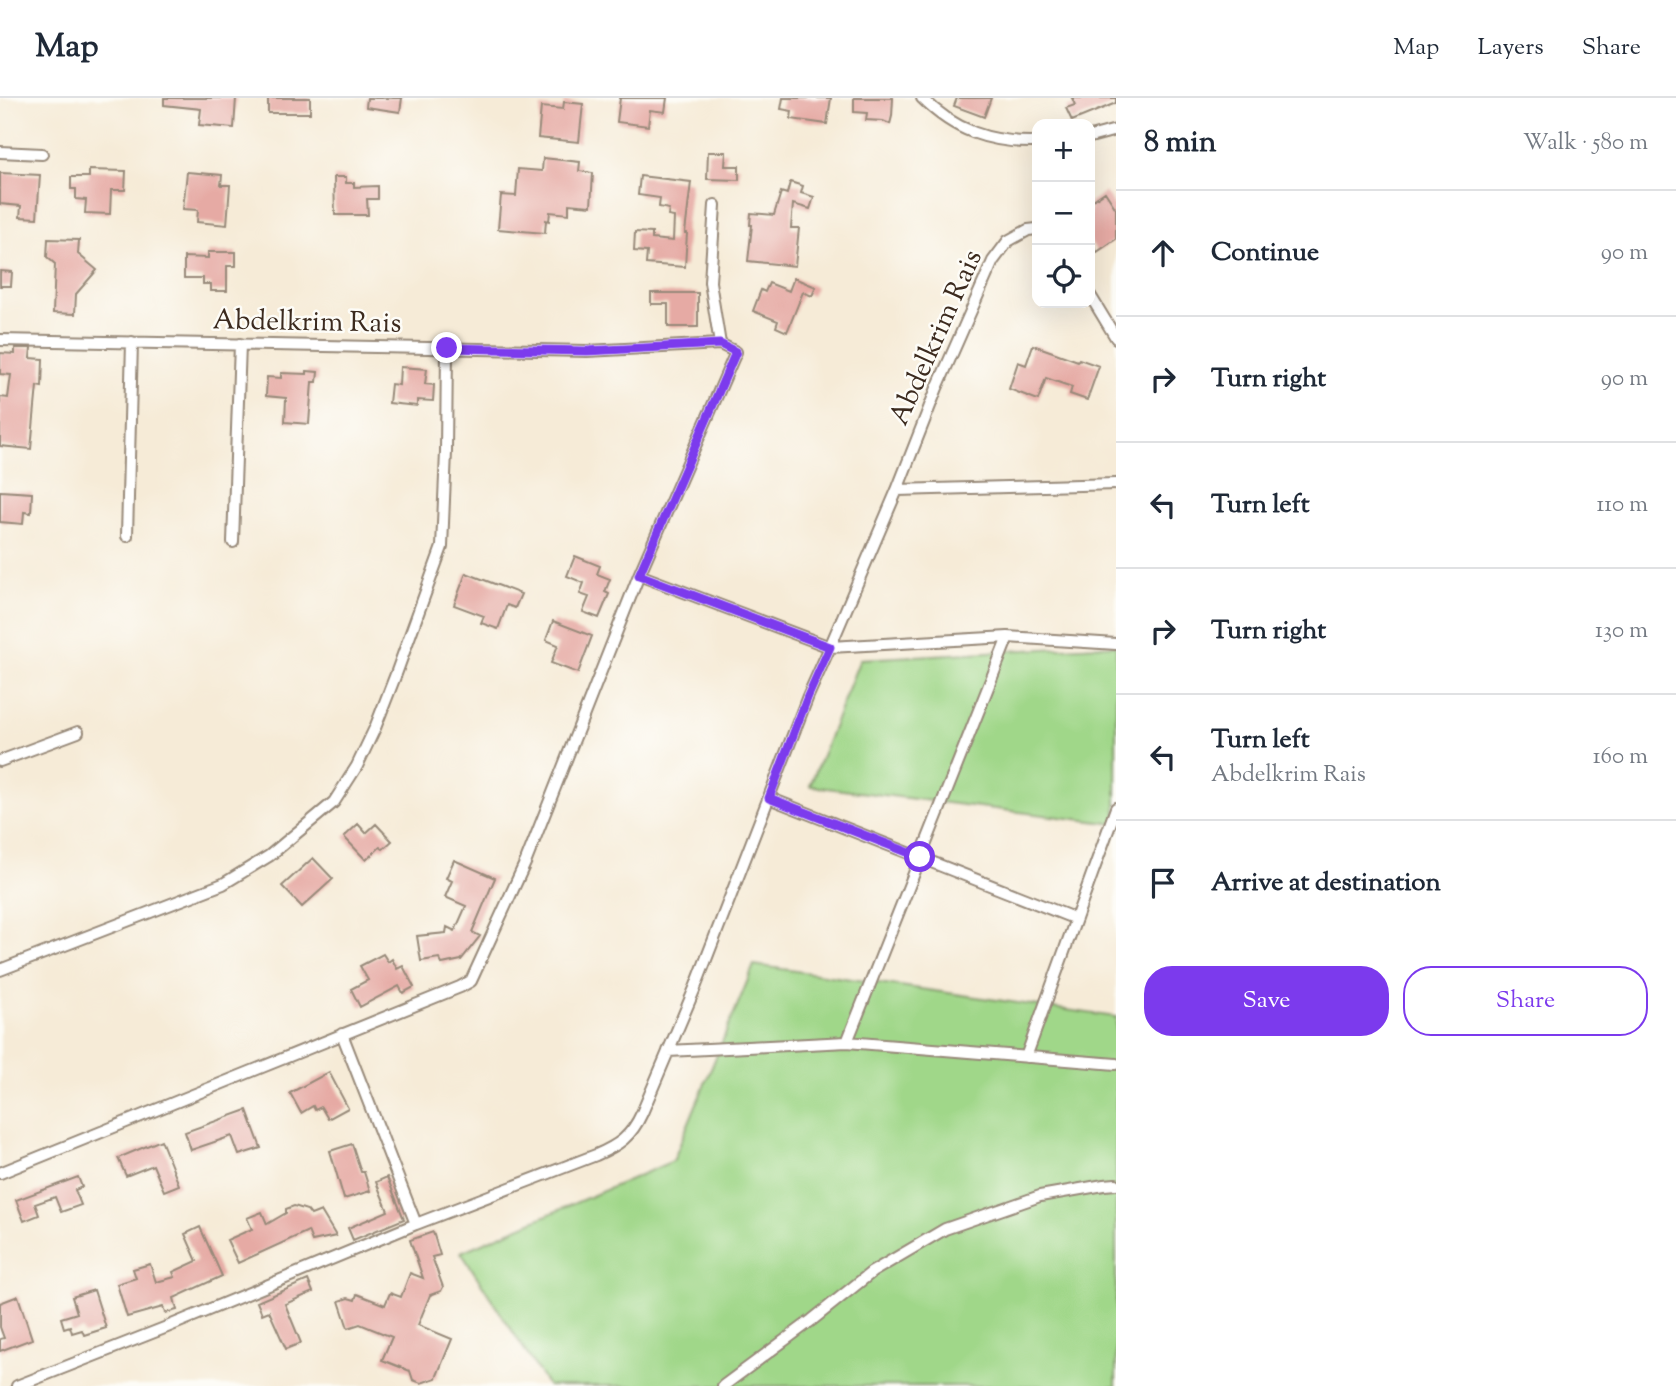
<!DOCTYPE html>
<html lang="en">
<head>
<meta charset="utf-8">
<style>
	:root { --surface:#fff; --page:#f6f6f7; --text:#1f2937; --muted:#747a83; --line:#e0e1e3; --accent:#7c3aed }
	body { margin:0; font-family:"Sorts Mill Goudy",serif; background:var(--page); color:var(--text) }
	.controls { position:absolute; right:21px; top:21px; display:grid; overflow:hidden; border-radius:14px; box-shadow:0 7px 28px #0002 }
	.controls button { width:63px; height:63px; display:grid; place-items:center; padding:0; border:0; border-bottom:2px solid var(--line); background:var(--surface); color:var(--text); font:35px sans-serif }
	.stop { position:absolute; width:21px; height:21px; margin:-16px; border:5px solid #7c3aed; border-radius:50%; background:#fff }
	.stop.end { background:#7c3aed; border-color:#fff; box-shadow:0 2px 7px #0008 }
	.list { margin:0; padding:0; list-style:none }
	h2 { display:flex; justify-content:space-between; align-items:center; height:91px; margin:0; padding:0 28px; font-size:30px }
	h2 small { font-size:23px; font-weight:400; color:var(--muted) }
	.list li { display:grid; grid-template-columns:46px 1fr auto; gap:21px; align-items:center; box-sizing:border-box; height:126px; padding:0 28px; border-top:2px solid var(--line) }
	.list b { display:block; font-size:26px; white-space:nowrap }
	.list p { margin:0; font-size:23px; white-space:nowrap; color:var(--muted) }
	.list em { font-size:23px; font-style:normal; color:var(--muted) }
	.actions { display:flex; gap:14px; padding:21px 28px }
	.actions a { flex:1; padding:16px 0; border:2px solid var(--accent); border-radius:28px; text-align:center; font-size:24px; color:var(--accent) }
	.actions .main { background:var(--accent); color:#fff }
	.icon { flex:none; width:38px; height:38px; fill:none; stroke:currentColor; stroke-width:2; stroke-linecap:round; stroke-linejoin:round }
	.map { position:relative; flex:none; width:1116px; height:1288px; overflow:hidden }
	header { display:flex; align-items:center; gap:42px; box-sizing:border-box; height:98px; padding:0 35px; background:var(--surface); border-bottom:2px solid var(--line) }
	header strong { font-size:33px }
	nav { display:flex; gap:38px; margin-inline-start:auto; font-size:24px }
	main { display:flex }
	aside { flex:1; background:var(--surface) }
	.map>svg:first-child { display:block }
</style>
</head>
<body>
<header>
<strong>Map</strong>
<nav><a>Map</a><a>Layers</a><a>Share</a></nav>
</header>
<main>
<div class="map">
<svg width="1116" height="1288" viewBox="0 0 1116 1288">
	<rect width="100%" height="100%" fill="#fdfcf7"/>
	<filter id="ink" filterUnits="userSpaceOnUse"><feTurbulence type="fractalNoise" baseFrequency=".0143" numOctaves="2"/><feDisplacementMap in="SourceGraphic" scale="14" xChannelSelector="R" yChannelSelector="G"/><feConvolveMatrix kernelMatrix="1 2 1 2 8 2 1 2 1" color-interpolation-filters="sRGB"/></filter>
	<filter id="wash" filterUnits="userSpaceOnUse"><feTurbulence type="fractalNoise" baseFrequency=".00686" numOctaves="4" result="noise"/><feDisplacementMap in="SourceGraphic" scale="28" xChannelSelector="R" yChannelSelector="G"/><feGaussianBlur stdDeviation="1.57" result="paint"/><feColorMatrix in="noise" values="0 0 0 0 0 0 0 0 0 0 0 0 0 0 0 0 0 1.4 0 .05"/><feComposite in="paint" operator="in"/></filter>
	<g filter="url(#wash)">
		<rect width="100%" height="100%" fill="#f6ebd7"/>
		<path fill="#a0d789" stroke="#6e8054" stroke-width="2" d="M1116 547V726L810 688 860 561Z
			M754 867 1116 919V1288H548L461 1154 673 1063Z"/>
		<g id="blocks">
			<path fill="#e6aaa4" d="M164 0H236L234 30 199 27 201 11 164 7Z
				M268 0H310V15H268Z
				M367 0H402L400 14 366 9Z
				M620 0H667L665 14 650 12 648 28 617 24Z
				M783 0H831L827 26 791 21 792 13 781 11Z
				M854 0H893L892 18 890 26 883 23 866 22 867 15 854 14Z
				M957 0H991L984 19 954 8Z
				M1072 0H1116V5L1072 23 1066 10 1075 7Z
				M564 4 583 6 579 44 538 40 541 9 563 11Z
				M708 54H726L725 68H739V82L707 81Z
				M543 60 580 64 579 73 593 75 591 108 569 106V116L550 114 549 123 546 122 545 135 498 131 501 97 516 98 518 71 542 73Z
				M89 72 126 73 125 92H111L110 116 85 115 86 102 76 101V91H71V79H89Z
				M187 74 222 77 221 87H230L227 127 197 124 198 112 183 111Z
				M0 75 40 77 37 120 20 119 21 108 0 106Z
				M640 78 691 84 685 135H687L685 169 646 166 647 154 634 153 635 134 652 135V141L673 143 674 119 668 118 669 111 659 109 660 100 638 97Z
				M334 79H346V85H354V89L378 88V101H367L368 117H335Z
				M790 84 803 88 801 95 814 99 810 111 793 106 791 130H799L795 168 748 163 752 127H750L751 115 774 117 781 94 787 96Z
				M1105 94 1116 111V141L1097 154 1090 143V104Z
				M48 141 79 142 78 156 97 172 76 196 75 216 53 215 55 166 47 159Z
				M208 154H236V168H227V193H211V186H203V180H184V159L208 160Z
				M0 173 12 174 11 188H0Z
				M794 180 816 189 812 198 803 194 787 234 776 229 778 223 753 213 761 192 765 194 769 185 789 193Z
				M651 195H698V229H668V206H651Z
				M1033 247 1078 263 1079 261 1099 268 1087 302 1070 296 1072 289 1046 280 1038 302 1009 291 1018 264 1026 267Z
				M15 250H31L30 260 43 261 42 289 37 288 31 351 0 348V299L8 300 11 277 0 276V255L15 256Z
				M400 269 427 271 425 286 434 287 433 303 417 302V308L389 305 391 286 399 287Z
				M307 273 318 274 317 284H312L309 326 285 324 286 300 266 298 267 279 281 280V275L307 276Z
				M0 393 32 395 31 415 24 414 23 426 0 424Z
				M575 458 600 468 597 476 610 481 605 494 609 496 599 520 583 514 589 499 580 496 584 485 567 478Z
				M466 475 521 496 515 510 507 507 498 531 481 525 484 518 454 507Z
				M553 523 592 538 578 575 551 565 558 547 546 542Z
				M358 726 366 735 376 726 392 743 383 751 380 749 366 762 344 739Z
				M313 760 333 781 302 809 282 788Z
				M454 762 495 780 472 834 480 838 461 862 442 866 439 860 421 863 417 838 446 835 447 829 455 833 466 808 445 799 452 783 446 780Z
				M383 856 388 864 392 861 397 871 403 868 414 889 403 895 399 888 360 909 351 891 368 882 360 868Z
				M329 974 348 1010 328 1021 321 1009 315 1012 313 1008 301 1015 290 995Z
				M247 1012 261 1050 239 1057 232 1038 191 1052 185 1034Z
				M161 1042 179 1087 164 1093 153 1067 126 1078 118 1060Z
				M352 1046 361 1074H364L370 1093 344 1101 330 1053Z
				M78 1079 82 1089 75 1092 81 1107 61 1114 55 1099 35 1106 39 1117 24 1123 16 1102Z
				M387 1079 404 1121 353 1142 348 1130 388 1113 376 1084Z
				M294 1108 307 1112 311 1117 321 1113 336 1138 312 1143 308 1133 238 1165 227 1142 252 1131 247 1120 262 1114 267 1126 286 1115V1111Z
				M200 1129 222 1178 174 1200 177 1212 165 1215 163 1209 127 1219 117 1186 136 1180 133 1171 150 1166 156 1184 175 1179 173 1174 197 1163 185 1136Z
				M433 1134 440 1157 432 1159 443 1189 441 1193 430 1197 418 1227 452 1241 436 1280 421 1285 413 1282 410 1273 382 1262 392 1239 360 1226 348 1230 339 1203 348 1200 355 1202 357 1196 385 1207 390 1195 401 1199 410 1175 423 1180 410 1142Z
				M308 1182 313 1194 285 1206 301 1245 286 1251 269 1213 262 1216 257 1204Z
				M94 1192 106 1230 84 1237 82 1232 72 1235 70 1228 64 1230 61 1220 77 1215 72 1199Z
				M18 1198 32 1241 0 1253V1241L4 1240 0 1229V1205Z"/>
		</g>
	</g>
	<g filter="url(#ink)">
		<use href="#blocks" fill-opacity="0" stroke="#988a7a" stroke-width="2"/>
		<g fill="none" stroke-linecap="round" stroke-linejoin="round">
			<defs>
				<path id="minor" d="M922 0C955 33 990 45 1037 44
					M1090 39 1116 32
					M0 54 42 56
					M715 107 710 184 720 246
					M1090 197 1116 240
					M0 242 587 253 720 246 736 254 639 477 526 763 471 883 460 889 0 1075
					M897 392 1116 386
					M127 438 132 244
					M233 444 240 246
					M639 477 830 549 897 392 937 290 993 163 1008 143 1028 132 1037 131
					M0 663 78 634
					M769 700 1076 821
					M0 872 223 786 269 758 334 704 357 668 375 630 396 576 442 449 446 354 447 250
					M847 944 1008 539
					M668 953 847 944 1116 966
					M1026 959 1116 710
					M416 1126 596 1057C619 1047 631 1039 642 1015L695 890 808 598 830 549 1008 539 1116 546
					M17 1288 167 1229 416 1126 342 936
					M723 1288 812 1222 872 1174 945 1131 1040 1098 1104 1087 1116 1086"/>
			</defs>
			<use href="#minor" stroke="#988a7a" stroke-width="14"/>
			<use href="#minor" stroke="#fff" stroke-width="10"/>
		</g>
	</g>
	<g fill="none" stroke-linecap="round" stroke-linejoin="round" filter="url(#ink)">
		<path stroke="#7c3aed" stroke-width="9" d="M447 250 587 253 720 246 736 254 639 477 830 549 808 598 769 700 920 759"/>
	</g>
	<g text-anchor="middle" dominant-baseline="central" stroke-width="5" stroke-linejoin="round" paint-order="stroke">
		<g font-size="28" fill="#3b2a1e" stroke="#fdfcf7">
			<text transform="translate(307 225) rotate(1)">Abdelkrim Rais</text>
			<text transform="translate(937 240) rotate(-66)">Abdelkrim Rais</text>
		</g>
	</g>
</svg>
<div class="controls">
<button>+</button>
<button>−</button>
<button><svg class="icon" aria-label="locate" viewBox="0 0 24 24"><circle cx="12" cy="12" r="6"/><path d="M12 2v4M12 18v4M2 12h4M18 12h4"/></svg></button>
</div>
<div class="stop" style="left:920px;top:759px"></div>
<div class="stop end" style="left:447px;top:250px"></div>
</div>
<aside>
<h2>8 min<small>Walk · 580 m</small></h2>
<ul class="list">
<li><svg class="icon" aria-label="ahead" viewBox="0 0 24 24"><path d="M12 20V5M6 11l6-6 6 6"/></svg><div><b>Continue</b></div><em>90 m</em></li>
<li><svg class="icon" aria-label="right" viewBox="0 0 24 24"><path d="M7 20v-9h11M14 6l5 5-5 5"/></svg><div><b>Turn right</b></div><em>90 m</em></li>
<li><svg class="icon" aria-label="left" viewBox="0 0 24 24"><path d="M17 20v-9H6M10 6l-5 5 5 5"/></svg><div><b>Turn left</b></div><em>110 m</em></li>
<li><svg class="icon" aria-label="right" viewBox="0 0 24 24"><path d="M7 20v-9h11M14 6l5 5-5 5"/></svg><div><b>Turn right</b></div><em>130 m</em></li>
<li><svg class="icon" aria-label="left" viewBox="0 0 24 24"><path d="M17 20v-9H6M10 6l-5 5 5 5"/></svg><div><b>Turn left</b><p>Abdelkrim Rais</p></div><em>160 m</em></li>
<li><svg class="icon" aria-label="arrive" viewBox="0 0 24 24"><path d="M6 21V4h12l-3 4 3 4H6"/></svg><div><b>Arrive at destination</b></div></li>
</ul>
<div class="actions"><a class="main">Save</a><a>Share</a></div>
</aside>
</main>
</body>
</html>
